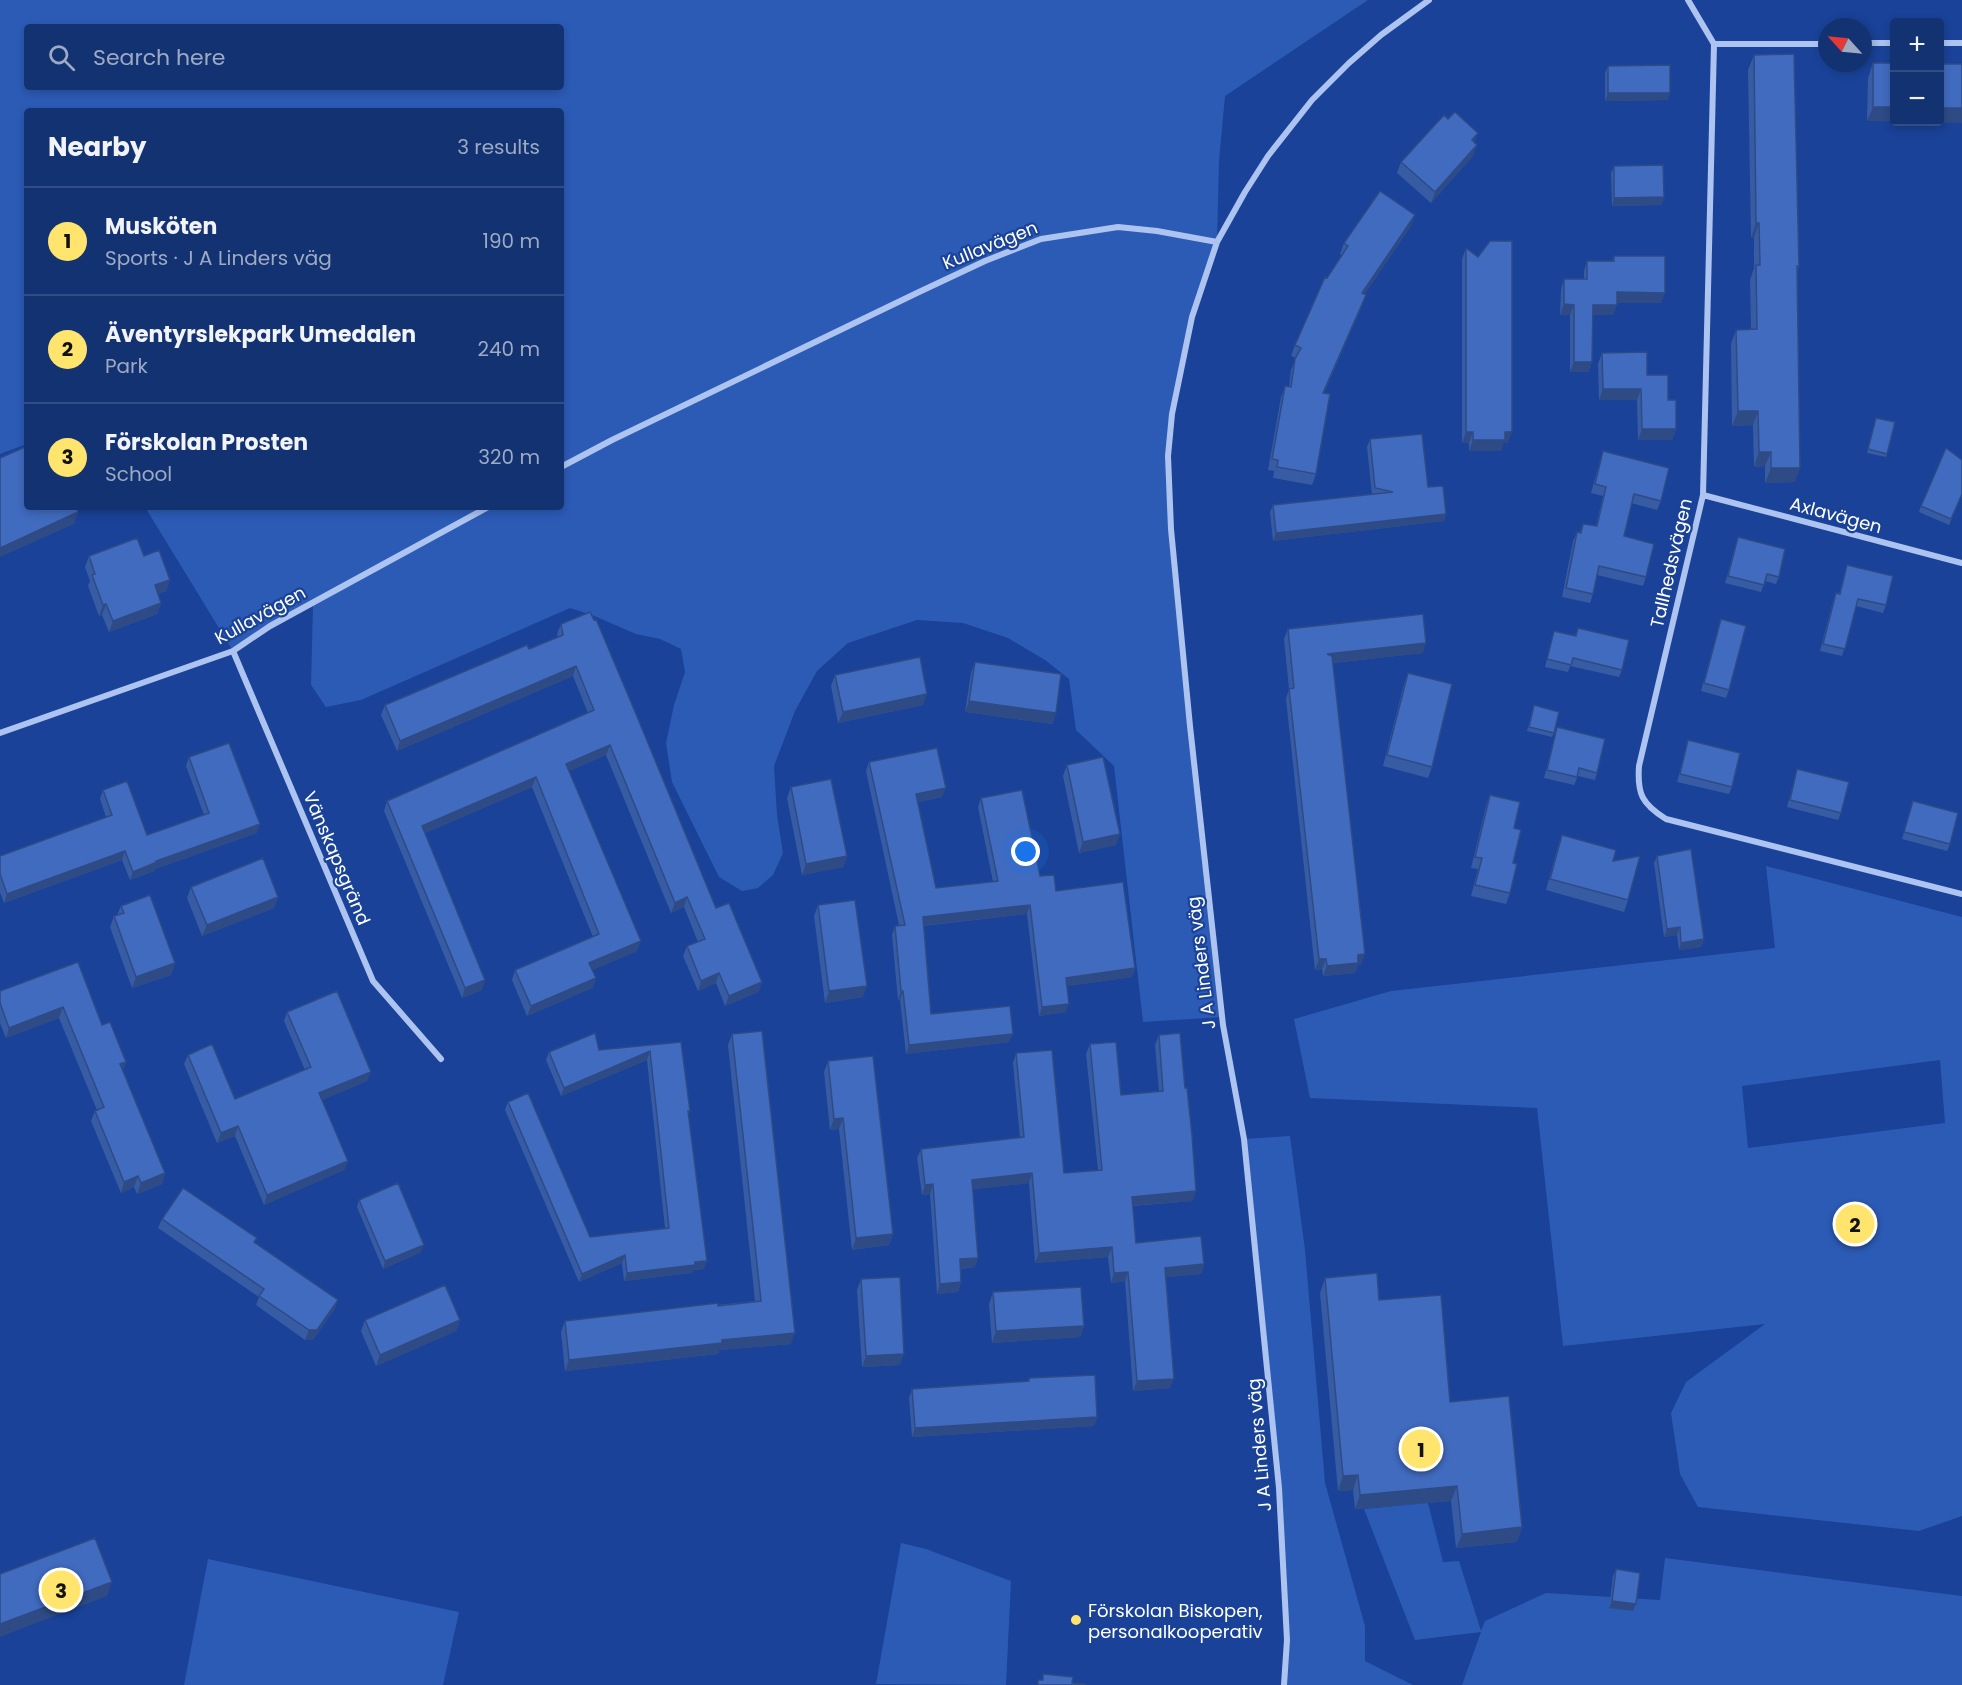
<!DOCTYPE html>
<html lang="en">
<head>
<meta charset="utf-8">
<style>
	:root { --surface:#133272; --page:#203e7a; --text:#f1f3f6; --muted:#9daac4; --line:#324d84; --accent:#ffe56d }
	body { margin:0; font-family:Poppins,sans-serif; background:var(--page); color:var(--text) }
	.controls { position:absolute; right:18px; top:18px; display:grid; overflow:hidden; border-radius:6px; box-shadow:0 3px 9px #0003 }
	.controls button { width:54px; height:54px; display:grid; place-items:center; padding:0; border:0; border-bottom:2px solid var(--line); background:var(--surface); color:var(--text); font:30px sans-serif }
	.compass { position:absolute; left:1818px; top:18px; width:54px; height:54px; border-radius:50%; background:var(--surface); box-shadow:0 3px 9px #0003; rotate:297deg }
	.you { position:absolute; left:1026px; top:852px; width:21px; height:21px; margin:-15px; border:4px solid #fff; border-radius:50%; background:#1a73e8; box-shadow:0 0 0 9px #1a73e833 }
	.badge { display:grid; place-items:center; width:39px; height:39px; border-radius:50%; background:var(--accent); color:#111; font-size:20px; font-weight:700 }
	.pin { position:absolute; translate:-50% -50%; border:3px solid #fff; box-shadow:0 2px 6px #0006 }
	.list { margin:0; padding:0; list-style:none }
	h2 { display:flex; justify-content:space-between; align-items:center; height:78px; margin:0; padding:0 24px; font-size:26px }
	h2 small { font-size:20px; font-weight:400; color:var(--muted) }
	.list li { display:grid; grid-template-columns:39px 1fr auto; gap:18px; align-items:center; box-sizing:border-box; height:108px; padding:0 24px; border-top:2px solid var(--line) }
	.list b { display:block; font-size:22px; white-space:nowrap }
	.list p { margin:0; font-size:20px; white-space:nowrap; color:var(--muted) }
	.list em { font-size:20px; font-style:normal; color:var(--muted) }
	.icon { flex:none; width:33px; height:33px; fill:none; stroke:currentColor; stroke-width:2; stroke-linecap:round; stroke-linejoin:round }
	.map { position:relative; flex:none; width:1962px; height:1685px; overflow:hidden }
	.search { position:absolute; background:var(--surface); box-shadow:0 3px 9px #0003; left:24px; top:24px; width:540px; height:66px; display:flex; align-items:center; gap:15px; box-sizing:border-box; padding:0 21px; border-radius:6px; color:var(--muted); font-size:22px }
	.panel { position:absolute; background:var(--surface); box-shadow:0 3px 9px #0003; left:24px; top:108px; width:540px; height:402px; border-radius:6px }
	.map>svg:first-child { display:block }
</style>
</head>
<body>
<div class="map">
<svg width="1962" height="1685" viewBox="0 0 1962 1685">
	<rect width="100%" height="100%" fill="#194298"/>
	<path fill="#2c5bb6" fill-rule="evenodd" d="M0 0H1368L1225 96 1219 161 1217 242 1192 317 1178 377 1168 456 1171 529 1222 1017 1143 1022 1114 766 1076 730 1069 679 1045 660 1008 638 963 623 917 620 848 643 817 671 795 711 774 766 777 815 783 853 773 875 758 888 742 891 719 877 672 782 666 743 674 705 685 672 681 649 660 639 636 634 592 615 570 608 361 700 326 707 311 685 313 606 233 651 145 507H561V111H27V444L0 454ZM27 27H561V87H27Z
		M1766 866 1962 917V1516L1919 1531 1698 1507 1680 1474 1671 1413 1686 1382 1765 1324 1563 1346 1537 1108 1310 1098 1294 1019 1391 991 1775 948ZM1940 1060 1945 1123 1748 1148 1742 1086Z
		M1290 1136 1305 1250 1325 1483 1365 1626V1661L1413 1685H1284L1287 1640 1279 1488 1244 1139Z
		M1428 1503 1443 1562 1459 1561 1481 1631 1485 1621 1546 1593 1660 1600 1665 1558 1962 1596V1685H1462L1481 1632 1415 1640 1364 1509Z
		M901 1543 926 1549 1011 1581 1006 1685 876 1684Z
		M208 1559 459 1612 443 1685H184Z"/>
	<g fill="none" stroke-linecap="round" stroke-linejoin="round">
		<path stroke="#adc4f1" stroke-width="6" d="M1688 0 1714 44 1703 495 1639 766C1637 794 1642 804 1666 819L1962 894
			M1863 43H1894
			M1940 43H1962
			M1714 44H1827
			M561 467 612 440 919 292 985 261 1041 239 1118 227 1157 231 1217 242
			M1703 495 1962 563
			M233 651 373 981 441 1059
			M0 733 233 651 270 626 488 507
			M1284 1685 1287 1640 1279 1488 1244 1139 1223 1025 1190 726 1171 529 1168 456 1172 414 1192 317 1217 242 1245 192 1268 156 1312 100 1349 63 1381 35 1429 0"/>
	</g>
	<path fill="#385ca4" d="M1754 55 1799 266 1797 272 1795 482 1765 483V466L1754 467 1753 425 1732 426 1731 344 1736 330 1751 329 1750 280 1754 268V238H1751L1748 70Z
		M1873 63 1962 64 1867 121 1868 78Z
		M1608 66 1670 93 1667 100 1605 101V73Z
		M1475 143 1473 156 1431 203 1397 173 1401 162Z
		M1614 166 1664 197 1661 205 1612 206 1611 173Z
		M1411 226 1364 295 1362 306 1324 393 1316 474 1312 485 1273 478 1274 471 1268 470 1281 397 1285 386 1289 387 1291 370 1296 358 1291 356 1295 345 1327 278 1342 256 1340 254 1344 243Z
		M1466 248 1508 443H1503L1501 451H1469V443H1462V259Z
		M1614 256 1661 303H1617L1613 315H1593L1592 362 1588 372H1570V315H1560L1561 289 1564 279H1584V271L1587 261H1612Z
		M1602 353 1647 375 1668 400 1676 429 1672 440H1638L1637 400H1599L1598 364Z
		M1876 418 1887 454 1886 457 1867 453Z
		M1370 439 1428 487 1446 514 1444 521 1273 541 1270 512 1273 505 1372 495 1367 447Z
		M1603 451 1661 501 1657 510 1631 503 1624 536 1646 577 1643 586 1597 575 1593 594 1590 603 1562 597 1573 541 1577 532H1580L1583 524 1596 526 1603 496 1591 493 1600 461Z
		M1962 495 1949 525 1919 512 1921 506Z
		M1738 537 1779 577 1776 584 1765 581 1761 592 1725 583Z
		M89 556H144L170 580 166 591 158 594 161 603 157 614 109 632 102 615 99 616 88 586 90 581 85 567Z
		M1847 565 1886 605 1883 613 1856 606 1842 656 1820 651 1833 601 1836 593 1839 594Z
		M1721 619 1729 690 1726 698 1701 691Z
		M561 624 716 908 762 982 758 992 725 1006 716 983 698 991 683 956 687 946 698 942 684 907 671 913 606 755 569 771 637 951 592 970 596 978 592 988 527 1016 512 980 515 970 593 937 532 787 425 833 482 990 462 998 384 811 387 801 588 713 573 676 397 751 381 715 385 705 558 637 557 634Z
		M1578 628 1622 670 1619 677 1570 666 1568 672 1545 667 1554 631 1575 636Z
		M1288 629 1423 653 1333 663 1361 965H1358L1355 973 1323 976 1322 969 1315 970 1286 699 1289 689 1284 639Z
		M975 662 1056 713 1052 724 965 712 971 673Z
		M1408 673 1432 767 1428 778 1383 766 1404 684Z
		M835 675 923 705 838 723 831 686Z
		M1533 709 1554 733 1552 737 1527 731Z
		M1557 727 1597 773 1595 780 1578 776 1574 785 1544 778Z
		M1688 740 1732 787 1729 794 1677 782Z
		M189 757 257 833 155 869 154 871 130 880 122 860 4 903 0 892V856L106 817 100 799 103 790 147 835 204 815 186 766Z
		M869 762 942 797 918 802 936 888 993 882 978 807 981 798 1040 876 1135 968 1132 977 1067 986 1066 1012 1039 1016 1027 914 923 926 931 1014 1009 1042 906 1054 900 1000H898L892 935 895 926 899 925 866 771Z
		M1067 765 1116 845 1079 853 1063 776Z
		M1797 769 1841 813 1838 820 1787 807Z
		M791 787 847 856 843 867 802 875 787 798Z
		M1490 795 1514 828 1510 893 1506 904 1471 896 1478 869 1471 868 1486 806Z
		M1913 801 1950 844 1947 851 1902 839Z
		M1562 835 1613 861 1628 900 1624 912 1546 890 1558 846Z
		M1657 856 1704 939 1701 947 1679 950 1677 935 1664 937 1654 863Z
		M191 887 278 897 274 908 202 936 187 898Z
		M818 905 863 997 825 1003 814 916Z
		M121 906 175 963 171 975 132 988 110 927 114 916 117 915Z
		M78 962 102 1025 126 1062 123 1070 165 1173 162 1184 137 1194 134 1187 121 1193 91 1121 95 1111 97 1110 59 1018 6 1038 0 1023V991Z
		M287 1012 367 1081 322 1100 348 1161 344 1170 264 1205 235 1136 217 1143 184 1064 188 1055 235 1099 305 1070 284 1021Z
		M732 1034 791 1344 719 1350 718 1354 565 1371 561 1332 565 1321 755 1301 728 1045Z
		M1159 1035 1193 1201 1132 1206 1136 1243 1204 1264 1201 1274 1166 1277 1170 1388 1133 1391 1125 1281 1111 1283 1108 1257 1035 1263 1029 1183 973 1189 975 1267 960 1269 961 1282 958 1292 937 1294 930 1194 922 1195 917 1158 921 1149 1020 1138 1013 1063 1016 1053 1064 1173 1098 1170 1086 1054 1090 1044 1121 1095 1159 1091 1155 1045Z
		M681 1042 690 1111 688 1116 704 1269 693 1270 692 1273 624 1281 622 1263 579 1282 505 1110 508 1102 590 1237 665 1228 647 1060 561 1096 546 1060 549 1052 599 1050Z
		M828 1061 893 1234 889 1245 852 1250 839 1129 830 1130 824 1072Z
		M359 1200 421 1252 383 1269 357 1207Z
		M162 1219 255 1243 338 1300 334 1310 313 1340H305L256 1305 259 1297 158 1228Z
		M1325 1278 1379 1300 1450 1402 1522 1527 1517 1542 1456 1548 1451 1501 1355 1509 1353 1490 1338 1491 1320 1293Z
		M861 1279 900 1365 862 1367 857 1290Z
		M993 1292 1084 1326 1080 1337 992 1343 989 1304Z
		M365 1320H460L456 1331 376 1366 361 1331Z
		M1029 1378 1097 1417 1094 1426 912 1437 909 1398 912 1389 1028 1381Z
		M1616 1569 1636 1604 1633 1611 1609 1608 1613 1576Z"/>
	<path fill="#2e4b86" d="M1608 93H1670L1667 100 1605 101Z
		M1873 107H1894V122H1940V108H1962V123L1867 121Z
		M1478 133 1474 144 1472 140Z
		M1477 145 1473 156 1431 203 1435 192Z
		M1664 197 1661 205 1612 206 1614 198Z
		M1415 215 1411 226 1358 304 1362 293Z
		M1756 223H1759L1754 238H1751Z
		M1617 292 1665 293 1661 303H1613Z
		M1366 295 1362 306 1319 404 1323 393Z
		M1564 304 1574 305 1570 315H1560Z
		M1593 305H1617L1613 315H1589Z
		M1574 362H1592L1588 372H1570Z
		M1603 389H1641L1637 400H1599Z
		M1738 411H1758L1753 425 1732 426Z
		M1642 429H1676L1672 440H1638Z
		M1466 432H1473L1469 443H1462Z
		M1505 432H1512L1508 443H1503L1501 451H1469L1473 440Z
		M1759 452H1771L1765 466 1754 467Z
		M1771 468H1800L1795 482 1765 483Z
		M78 512 74 524 0 557V548Z
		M1446 514 1444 521 1273 541 1276 533Z
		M170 580 166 591 151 597 155 585Z
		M161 603 157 614 109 632 113 621Z
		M106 604 102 615 99 616 103 605Z
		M1426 643 1423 653 1323 664 1327 654Z
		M576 666 573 676 397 751 400 741Z
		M927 694 923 705 838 723 843 712Z
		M969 701 1056 713 1052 724 965 712Z
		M610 745 606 755 563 774 566 764Z
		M536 777 532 787 418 836 422 826Z
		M946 788 942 797 913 803 916 794Z
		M260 824 257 833 155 869 154 871 130 880 133 872 156 861Z
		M1120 834 1116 845 1079 853 1083 842Z
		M125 851 122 860 4 903 7 894Z
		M847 856 843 867 802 875 806 864Z
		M278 897 274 908 202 936 207 925Z
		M687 897 684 907 671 913 675 903Z
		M1030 905 1027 914 919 926 923 917Z
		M1680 927 1677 935 1664 937 1667 929Z
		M1704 939 1701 947 1679 950 1681 943Z
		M641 941 637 951 586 973 589 963Z
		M1365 954 1361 965H1358L1355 973 1323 976 1327 966 1358 955Z
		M1319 959H1326L1322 969 1315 970Z
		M175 963 171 975 132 988 136 977Z
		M1135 968 1132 977 1063 987 1066 978Z
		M719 973 716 983 698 991 701 981Z
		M596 978 592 988 527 1016 531 1006Z
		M485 980 482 990 462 998 465 988Z
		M762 982 758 992 725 1006 729 996Z
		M867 986 863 997 825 1003 829 991Z
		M901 991H903L900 1000H898Z
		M1069 1004 1066 1012 1039 1016 1042 1007Z
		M63 1007 59 1018 6 1038 9 1028Z
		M1013 1034 1009 1042 906 1054 909 1045Z
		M650 1051 647 1060 561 1096 564 1088Z
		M126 1062 122 1072 120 1064Z
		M371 1072 367 1081 316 1103 319 1093Z
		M843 1118 839 1129 830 1130 834 1119Z
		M238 1126 235 1136 217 1143 221 1133Z
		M348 1161 344 1170 264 1205 267 1195Z
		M165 1173 162 1184 137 1194 141 1183Z
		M1032 1173 1029 1183 969 1190 972 1180Z
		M138 1176 134 1187 121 1193 124 1182Z
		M933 1184 930 1194 922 1195 925 1185Z
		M1196 1191 1193 1201 1128 1206 1132 1197Z
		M893 1234 889 1245 852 1250 856 1238Z
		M424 1245 421 1252 383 1269 385 1261Z
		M1112 1247 1108 1257 1035 1263 1039 1253Z
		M625 1255 622 1263 579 1282 582 1274Z
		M978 1258 975 1267 956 1269 960 1259Z
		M707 1261 704 1269 693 1270 692 1273 624 1281 627 1273Z
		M1204 1264 1201 1274 1161 1278 1165 1268Z
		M1128 1272 1125 1281 1111 1283 1114 1273Z
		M961 1282 958 1292 937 1294 940 1284Z
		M338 1300 334 1310 313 1340H305L309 1330Z
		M460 1320 456 1331 376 1366 380 1355Z
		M1084 1326 1080 1337 992 1343 996 1331Z
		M795 1333 791 1344 719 1350 718 1354 565 1371 569 1360 722 1340Z
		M904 1354 900 1365 862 1367 866 1356Z
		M1174 1379 1170 1388 1133 1391 1137 1381Z
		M1097 1417 1094 1426 912 1437 915 1428Z
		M1358 1475 1353 1490 1338 1491 1343 1476Z
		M1457 1486 1451 1501 1355 1509 1360 1495Z
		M1522 1527 1517 1542 1456 1548 1462 1534Z
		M112 1582 107 1596 0 1637V1624Z
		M1612 1601 1636 1604 1633 1611 1609 1608Z"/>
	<path fill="#416bbf" stroke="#2e4b86" stroke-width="1.5" d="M1794 54 1799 266H1797L1800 468H1771V452H1759L1758 411H1738L1736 330 1757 329 1756 265H1760L1759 223H1756L1754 55Z
		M1873 63H1894V107H1873Z
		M1940 64H1962V108H1940Z
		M1670 65V93H1608V66Z
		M1455 112 1478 133 1472 140 1477 145 1435 192 1401 162 1444 115 1448 119Z
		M1663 165 1664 197 1614 198V166Z
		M1380 191 1415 215 1362 293 1366 295 1323 393 1330 394 1316 474 1277 467 1278 460 1272 459 1285 386 1291 387 1295 359 1301 348 1295 345 1325 277 1327 278 1348 246 1344 243Z
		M1490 241H1512V432H1505V440H1473V432H1466V248L1478 257Z
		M1614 256H1665V293L1617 292V305H1593L1592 362H1574V305L1564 304V279H1587V261H1614Z
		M1647 352V375H1668V400H1676V429H1642L1641 389H1603L1602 353Z
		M1876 418 1895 422 1887 454 1868 449Z
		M1422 434 1428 487 1443 486 1446 514 1276 533 1273 505 1393 492 1375 488 1370 439Z
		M27 446V507H76L78 512 0 548V458Z
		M1946 448 1962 460V494L1951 519 1921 506Z
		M1603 451 1669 468 1661 501 1634 494 1624 536 1654 544 1646 577 1599 566 1593 594 1566 588 1577 532 1581 533 1583 524 1597 526 1606 487 1595 484Z
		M1738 537 1785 549 1779 577 1767 574 1764 585 1728 576Z
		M137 538 144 556 159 550 170 580 155 585 161 603 113 621 106 604 103 605 92 575 95 574 89 556Z
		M1847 565 1893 576 1886 605 1858 599 1845 649 1823 644 1836 593 1840 594Z
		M590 612 594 620 596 619 636 714 716 908 729 903 762 982 729 996 719 973 701 981 687 946 705 939 687 897 675 903 610 745 566 764 641 941 589 963 596 978 531 1006 515 970 599 934 536 777 422 826 485 980 465 988 387 801 594 710 576 666 400 741 385 705 527 645 529 649 563 635 561 624Z
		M1423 614 1426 643 1327 654 1332 656 1365 954 1358 955V963L1327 966 1326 959H1319L1289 689 1294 688 1288 629Z
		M1721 619 1746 626 1729 690 1704 683Z
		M1578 628 1629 640 1622 670 1573 658 1571 665 1547 659 1554 631 1576 636Z
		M920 657 927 694 843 712 835 675Z
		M975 662 1061 674 1056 713 969 701Z
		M1408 673 1452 684 1432 767 1387 755Z
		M1534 705 1559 712 1554 733 1529 727Z
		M1557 727 1605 739 1597 773 1579 768 1577 777 1547 770Z
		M1688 740 1740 753 1732 787 1680 774Z
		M229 743 260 824 156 861 157 862 133 872 125 851 7 894 0 874V856L112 815 103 790 127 781 147 835 209 813 189 757Z
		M937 748 946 788 916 794 936 888 998 881 981 798 1022 790 1040 876 1054 875 1056 891 1123 882 1135 968 1066 978 1069 1004 1042 1007 1030 905 923 917 931 1014 1010 1006 1013 1034 909 1045 903 991H901L895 926 905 925 869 762Z
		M1103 757 1120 834 1083 842 1067 765Z
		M1797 769 1849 782 1841 813 1790 800Z
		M831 779 847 856 806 864 791 787Z
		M1490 795 1520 802 1514 828 1521 830 1513 863 1517 864 1510 893 1475 885 1482 858 1475 857Z
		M1913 801 1958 813 1950 844 1904 832Z
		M1562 835 1616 850 1613 861 1640 856 1628 900 1550 879Z
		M1691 849 1704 939 1681 943 1680 927 1667 929 1657 856Z
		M263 858 278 897 207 925 191 887Z
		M150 895 175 963 136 977 114 916 124 913 121 906Z
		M855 900 867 986 829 991 818 905Z
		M78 962 102 1025 110 1022 126 1062 120 1064 165 1173 141 1183 138 1176 124 1182 95 1111 104 1107 63 1007 9 1028 0 1003V991Z
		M337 991 371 1072 319 1093 348 1161 267 1195 238 1126 221 1133 188 1055 212 1044 235 1099 311 1067 287 1012Z
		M762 1031 795 1333 722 1340V1343L569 1360 565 1321 718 1303V1306L761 1301 732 1034Z
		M595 1033 599 1050 681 1042 690 1111H688L707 1261 695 1262V1265L627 1273 625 1255 582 1274 508 1102 528 1093 590 1237 669 1228 650 1051 564 1088 549 1052Z
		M1180 1033 1185 1088H1187L1192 1135 1196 1191 1132 1197 1136 1243 1201 1236 1204 1264 1165 1268 1174 1379 1137 1381 1128 1272 1114 1273 1112 1247 1039 1253 1032 1173 972 1180 978 1258 960 1259 961 1282 940 1284 933 1184 925 1185 921 1149 1024 1137 1016 1053 1052 1050 1064 1173 1102 1170 1090 1044 1116 1042 1121 1095 1163 1091 1159 1035Z
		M873 1056 893 1234 856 1238 843 1118 834 1119 828 1061Z
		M398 1183 424 1245 385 1261 359 1200Z
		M183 1188 257 1238 254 1242 338 1300 317 1330H309L259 1296 264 1289 162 1219Z
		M1377 1273 1379 1300 1441 1295 1450 1402 1509 1396 1522 1527 1462 1534 1457 1486 1360 1495 1358 1475 1343 1476 1325 1278Z
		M900 1277 904 1354 866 1356 861 1279Z
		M445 1285 460 1320 380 1355 365 1320Z
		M1081 1287 1084 1326 996 1331 993 1292Z
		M1095 1375 1097 1417 915 1428 912 1389 1029 1381V1378Z
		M95 1538 112 1582 0 1624V1574Z
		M1616 1569 1640 1573 1636 1604 1612 1601Z
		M1043 1674 1073 1677 1072 1683 1085 1684V1685H1038V1680H1043Z"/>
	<circle fill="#ffe56d" stroke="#194298" stroke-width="2" cx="1076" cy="1620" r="6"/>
	<g text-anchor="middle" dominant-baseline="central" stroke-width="4.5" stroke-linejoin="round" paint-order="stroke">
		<g font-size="18" fill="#fff" stroke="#194298">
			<text transform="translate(990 245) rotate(-22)">Kullavägen</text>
			<text transform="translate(1836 515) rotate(15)">Axlavägen</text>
			<text transform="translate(1671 563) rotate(-77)">Tallhedsvägen</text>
			<text transform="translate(260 615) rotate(-29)">Kullavägen</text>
			<text transform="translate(337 858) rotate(67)">Vänskapsgränd</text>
			<text transform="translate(1201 963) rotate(-97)">J A Linders väg</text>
			<text transform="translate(1259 1445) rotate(-95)">J A Linders väg</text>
		</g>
		<g font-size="18" fill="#fff" stroke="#194298" text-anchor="start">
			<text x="1088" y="1610">Förskolan Biskopen,<tspan x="1088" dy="21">personalkooperativ</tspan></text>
		</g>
	</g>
</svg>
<div class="controls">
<button>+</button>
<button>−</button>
</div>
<svg class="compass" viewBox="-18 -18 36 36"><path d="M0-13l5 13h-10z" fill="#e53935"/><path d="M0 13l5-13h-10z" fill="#9daac4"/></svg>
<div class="you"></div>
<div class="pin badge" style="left:1421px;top:1449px">1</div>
<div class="pin badge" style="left:1855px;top:1224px">2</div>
<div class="pin badge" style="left:61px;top:1590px">3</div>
<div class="search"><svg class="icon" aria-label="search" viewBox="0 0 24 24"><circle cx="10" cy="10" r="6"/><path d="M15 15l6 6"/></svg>Search here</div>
<section class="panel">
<h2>Nearby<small>3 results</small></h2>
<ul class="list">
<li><span class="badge">1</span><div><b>Musköten</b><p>Sports · J A Linders väg</p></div><em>190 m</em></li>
<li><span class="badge">2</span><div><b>Äventyrslekpark Umedalen</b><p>Park</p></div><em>240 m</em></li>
<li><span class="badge">3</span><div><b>Förskolan Prosten</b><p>School</p></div><em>320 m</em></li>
</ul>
</section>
</div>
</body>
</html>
